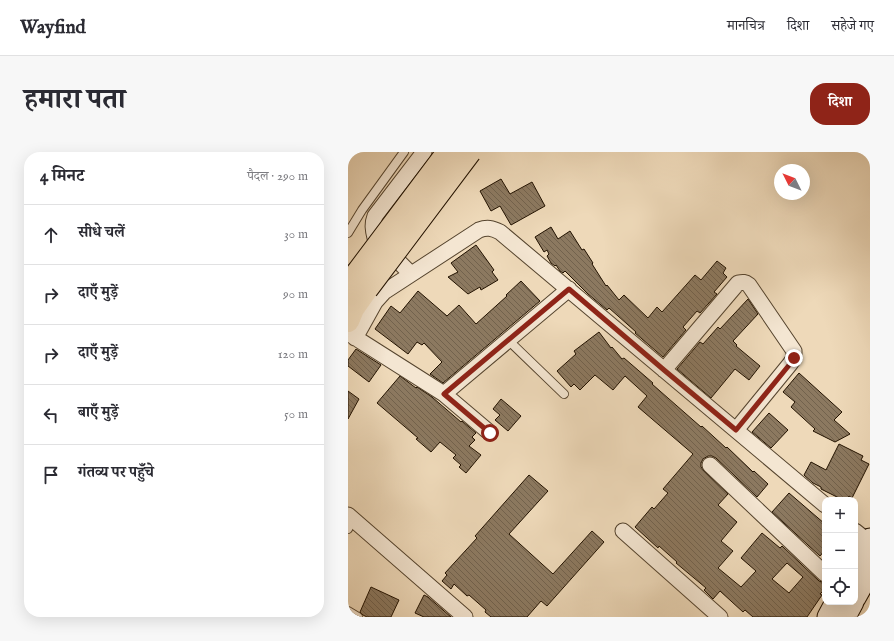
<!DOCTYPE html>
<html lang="hi">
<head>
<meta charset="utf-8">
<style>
	:root { --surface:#fff; --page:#f7f7f7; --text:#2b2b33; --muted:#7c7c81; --line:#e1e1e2; --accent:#8f2418 }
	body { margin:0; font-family:"IM FELL English","Noto Serif Devanagari",serif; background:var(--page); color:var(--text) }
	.controls { position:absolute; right:12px; bottom:12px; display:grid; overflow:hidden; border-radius:8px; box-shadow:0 4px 16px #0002 }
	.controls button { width:36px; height:36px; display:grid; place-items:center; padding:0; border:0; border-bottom:1px solid var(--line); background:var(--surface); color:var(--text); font:20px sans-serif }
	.compass { position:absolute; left:426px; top:12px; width:36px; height:36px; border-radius:50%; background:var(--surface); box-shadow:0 4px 16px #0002; rotate:312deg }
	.stop { position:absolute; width:12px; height:12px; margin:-9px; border:3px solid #8f2418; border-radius:50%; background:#fff }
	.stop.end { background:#8f2418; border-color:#fff; box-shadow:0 1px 4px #0008 }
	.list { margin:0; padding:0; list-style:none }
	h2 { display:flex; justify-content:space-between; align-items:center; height:52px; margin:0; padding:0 16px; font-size:17px }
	h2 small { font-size:13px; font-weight:400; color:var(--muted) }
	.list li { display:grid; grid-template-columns:26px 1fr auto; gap:12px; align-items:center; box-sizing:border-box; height:60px; padding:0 16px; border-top:1px solid var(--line) }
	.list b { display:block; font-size:15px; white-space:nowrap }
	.list em { font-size:13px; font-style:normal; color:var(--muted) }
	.icon { flex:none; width:22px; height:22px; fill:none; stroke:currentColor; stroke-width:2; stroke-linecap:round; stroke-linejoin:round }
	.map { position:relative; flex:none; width:522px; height:465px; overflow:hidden; border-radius:16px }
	header { display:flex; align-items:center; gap:24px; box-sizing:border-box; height:56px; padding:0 20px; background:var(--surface); border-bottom:1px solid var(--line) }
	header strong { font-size:19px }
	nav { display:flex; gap:22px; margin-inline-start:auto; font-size:14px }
	.intro { display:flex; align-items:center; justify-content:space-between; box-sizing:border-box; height:96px; padding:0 24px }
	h1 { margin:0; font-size:28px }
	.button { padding:10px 18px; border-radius:16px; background:var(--accent); color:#fff; font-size:14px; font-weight:700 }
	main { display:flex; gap:24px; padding:0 24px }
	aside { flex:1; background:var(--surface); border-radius:16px; box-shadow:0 4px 16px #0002 }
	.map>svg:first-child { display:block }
</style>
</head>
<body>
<header>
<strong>Wayfind</strong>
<nav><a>मानचित्र</a><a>दिशा</a><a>सहेजे गए</a></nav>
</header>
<div class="intro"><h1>हमारा पता</h1><a class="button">दिशा</a></div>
<main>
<aside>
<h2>4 मिनट<small>पैदल · 290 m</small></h2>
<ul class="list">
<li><svg class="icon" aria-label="ahead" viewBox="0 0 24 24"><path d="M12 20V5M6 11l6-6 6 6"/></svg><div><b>सीधे चलें</b></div><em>30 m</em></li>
<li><svg class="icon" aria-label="right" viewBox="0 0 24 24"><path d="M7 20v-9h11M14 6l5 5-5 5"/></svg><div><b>दाएँ मुड़ें</b></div><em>90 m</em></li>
<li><svg class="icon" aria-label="right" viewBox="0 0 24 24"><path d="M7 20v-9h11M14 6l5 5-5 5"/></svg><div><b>दाएँ मुड़ें</b></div><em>120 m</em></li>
<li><svg class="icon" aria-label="left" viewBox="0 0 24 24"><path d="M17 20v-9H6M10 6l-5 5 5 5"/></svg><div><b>बाएँ मुड़ें</b></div><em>50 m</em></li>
<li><svg class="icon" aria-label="arrive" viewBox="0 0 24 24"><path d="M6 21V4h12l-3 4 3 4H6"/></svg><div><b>गंतव्य पर पहुँचे</b></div></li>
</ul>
</aside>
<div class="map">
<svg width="522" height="465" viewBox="0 0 522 465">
	<defs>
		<pattern id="building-back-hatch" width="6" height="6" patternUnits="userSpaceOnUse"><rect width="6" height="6" fill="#8c7960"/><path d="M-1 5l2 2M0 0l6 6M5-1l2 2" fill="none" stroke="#72624d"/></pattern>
	</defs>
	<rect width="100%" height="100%" fill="#eed9b9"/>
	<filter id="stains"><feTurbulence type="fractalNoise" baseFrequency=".005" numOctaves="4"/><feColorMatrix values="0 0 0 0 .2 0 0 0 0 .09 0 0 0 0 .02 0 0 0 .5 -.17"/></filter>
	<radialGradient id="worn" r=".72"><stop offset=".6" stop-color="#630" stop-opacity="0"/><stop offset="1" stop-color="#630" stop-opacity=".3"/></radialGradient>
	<path fill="url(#building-back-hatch)" stroke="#221200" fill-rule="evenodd" d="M153 27 162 42 184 30 197 54 163 73 152 54 143 59 132 39Z
		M203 75 210 87 222 79 234 98 236 97 245 111 244 112 258 134 259 133 271 148 276 143 300 166 309 155 314 160 347 123 353 128 369 109 378 116 375 121 379 125 366 140 369 142 352 161 349 159 335 175 338 178 315 205 287 181 288 180 261 156 259 158 240 142 217 119 215 121 212 119 208 113 207 114 203 111 199 104 201 102 199 98 196 100 187 85Z
		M128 93 146 118 144 120 150 128 133 138 132 135 120 142 100 125 110 120 103 111Z
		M173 129 192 149 95 231 82 222 94 210 76 191 74 193 69 190 60 202 27 177 43 154 52 161 70 139 99 164 111 153 128 172 159 144 158 143Z
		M400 147 410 162 385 189 389 193 388 194 412 214 401 228 387 217 363 246 329 217 352 190 355 192 370 175 372 177Z
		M251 180 263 196 264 195 274 207 276 206 305 231 304 232 353 275 354 274 378 296 379 295 405 320 406 319 420 332 409 345 368 306 364 304H360L355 307 353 311V315L356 319 380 342 370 353 389 370 373 389 385 399 370 416 393 435 408 419 393 406 414 381 432 396 434 394 471 429 477 431V437L472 442 474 443 459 465H405L397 458 395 460 372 439 365 447 356 438 358 436 328 411 329 410 311 394 310 396 287 375 304 355 306 357 320 341 315 337 345 302 290 255 299 244 277 224 265 238 247 223 232 238 226 232 223 235 209 219 228 202 226 199ZM439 411 455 425 441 441 424 427Z
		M8 197 33 213 21 230 0 214V208Z
		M451 221 494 260 486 268 502 282 487 290 465 279 467 277 443 255 447 250 435 240Z
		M52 224 68 236 69 235 84 245 113 270 114 269 128 281 124 285 127 288 121 294 133 303 118 321 111 315 113 313 105 306 108 303 92 290 83 300 68 287 70 286 29 251Z
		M0 239 11 247 0 267Z
		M153 247 173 264 160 279 147 268 152 263 145 257Z
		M421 261 440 278 423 296 404 280Z
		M491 292 515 304 513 308 521 312 504 346 501 344 498 348H495L473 337V335L465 331 456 323 463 310 478 318Z
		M181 323 200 339 161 382 205 422 244 379 256 390 199 454 193 449 179 465H143L137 460 138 458 121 443 119 444 106 432 103 437 94 429 99 423 97 421 129 386 127 384Z
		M441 341 477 372V398L472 404 424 360Z
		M23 435 51 448 43 465H19L15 463 12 460Z
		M76 443 80 445 103 465H76L67 461Z"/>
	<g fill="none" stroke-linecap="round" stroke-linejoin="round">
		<defs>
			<path id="service" d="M0 81 14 58 56 0
				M160 188 216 242
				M0 377 5 367
				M0 459 10 465"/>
			<path id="minor" d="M63 122 27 86C25 78 24 72 27 64L76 0
				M0 181 96 242 142 281
				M7 186 27 150 36 140 131 78C139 75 144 76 152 80L477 353
				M316 218 390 131C395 130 397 130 401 133L446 199V206L442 212 388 278
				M96 242 221 137
				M362 313 477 422
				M0 363 117 465
				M275 379 372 465
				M507 379 522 391"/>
			<path id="secondary" d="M507 415 522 387
				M507 446 522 419
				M480 465 488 450
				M497 465 505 450"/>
			<path id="primary" d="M0 135 9 121
				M0 169 5 157 19 137"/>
		</defs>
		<use href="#service" stroke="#55442e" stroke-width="10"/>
		<use href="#minor" stroke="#55442e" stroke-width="17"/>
		<use href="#secondary" stroke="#221200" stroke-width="23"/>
		<use href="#primary" stroke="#221200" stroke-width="24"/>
		<use href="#service" stroke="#f4e6d2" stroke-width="8"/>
		<use href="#minor" stroke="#f4e6d2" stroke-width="15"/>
		<use href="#secondary" stroke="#f4e6d2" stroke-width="21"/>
		<use href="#primary" stroke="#eed9b9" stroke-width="22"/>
		<defs>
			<path id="primary-bridge" d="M9 121 100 0
				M19 137 122 0"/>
		</defs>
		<use href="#primary-bridge" stroke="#221200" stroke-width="24" stroke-linecap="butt"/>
		<use href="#primary-bridge" stroke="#eed9b9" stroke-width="22"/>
	</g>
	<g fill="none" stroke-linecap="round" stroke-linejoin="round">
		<path stroke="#8f2418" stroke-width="5" d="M142 281 96 242 221 137 316 218 388 278 442 212 446 206"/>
	</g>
	<rect width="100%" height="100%" filter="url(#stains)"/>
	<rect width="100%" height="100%" fill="url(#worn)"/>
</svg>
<div class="controls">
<button>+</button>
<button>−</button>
<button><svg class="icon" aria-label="locate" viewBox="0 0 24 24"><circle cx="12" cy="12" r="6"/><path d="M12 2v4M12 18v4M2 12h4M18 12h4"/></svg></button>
</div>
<svg class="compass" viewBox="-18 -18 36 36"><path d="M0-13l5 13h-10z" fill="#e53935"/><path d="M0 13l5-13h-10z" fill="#7c7c81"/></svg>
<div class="stop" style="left:142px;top:281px"></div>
<div class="stop end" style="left:446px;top:206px"></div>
</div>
</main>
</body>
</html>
